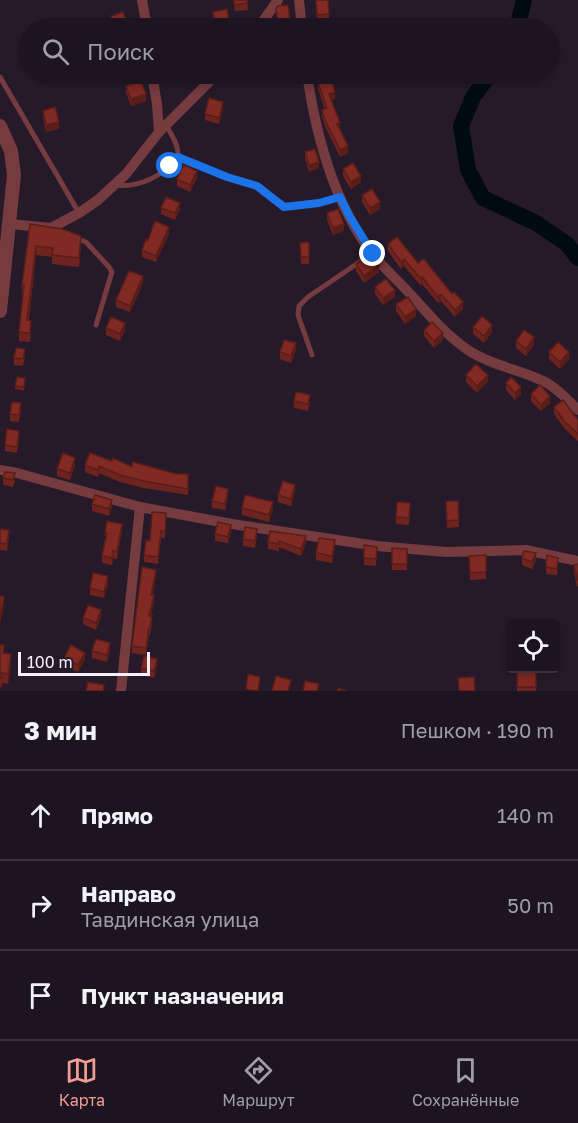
<!DOCTYPE html>
<html lang="ru">
<head>
<meta charset="utf-8">
<style>
	:root { --surface:#1c1420; --page:#29212d; --text:#f1f3f6; --muted:#a09ea5; --line:#3a333e; --accent:#f59c92 }
	body { margin:0; font-family:"Golos Text",sans-serif; background:var(--page); color:var(--text) }
	.controls { position:absolute; right:18px; bottom:18px; display:grid; overflow:hidden; border-radius:6px; box-shadow:0 3px 9px #0003 }
	.controls button { width:54px; height:54px; display:grid; place-items:center; padding:0; border:0; border-bottom:2px solid var(--line); background:var(--surface); color:var(--text); font:30px sans-serif }
	.scale { position:absolute; left:18px; bottom:15px; width:132px; box-sizing:border-box; padding-left:6px; border:3px solid #f6eef9; border-top:0; font-size:16px; line-height:21px; white-space:nowrap; color:#f6eef9; -webkit-text-stroke:4px #261a2a; paint-order:stroke }
	.stop { position:absolute; width:18px; height:18px; margin:-14px; border:4px solid #1a73e8; border-radius:50%; background:#fff }
	.stop.end { background:#1a73e8; border-color:#fff; box-shadow:0 2px 6px #0008 }
	.list { margin:0; padding:0; list-style:none }
	h2 { display:flex; justify-content:space-between; align-items:center; height:78px; margin:0; padding:0 24px; font-size:26px }
	h2 small { font-size:20px; font-weight:400; color:var(--muted) }
	.list li { display:grid; grid-template-columns:39px 1fr auto; gap:18px; align-items:center; box-sizing:border-box; height:90px; padding:0 24px; border-top:2px solid var(--line) }
	.list b { display:block; font-size:22px; white-space:nowrap }
	.list p { margin:0; font-size:20px; white-space:nowrap; color:var(--muted) }
	.list em { font-size:20px; font-style:normal; color:var(--muted) }
	.icon { flex:none; width:33px; height:33px; fill:none; stroke:currentColor; stroke-width:2; stroke-linecap:round; stroke-linejoin:round }
	.map { position:relative; flex:none; width:578px; height:691px; overflow:hidden }
	.search { position:absolute; background:var(--surface); box-shadow:0 3px 9px #0003; left:18px; right:18px; top:18px; height:66px; display:flex; align-items:center; gap:15px; box-sizing:border-box; padding:0 21px; border-radius:33px; color:var(--muted); font-size:22px }
	.sheet { height:348px; background:var(--surface) }
	nav { display:flex; justify-content:space-around; align-items:center; box-sizing:border-box; height:84px; border-top:2px solid var(--line); background:var(--surface); font-size:16px; color:var(--muted) }
	nav a { display:grid; justify-items:center; gap:3px }
	nav .on { color:var(--accent) }
	.map>svg:first-child { display:block }
</style>
</head>
<body>
<div class="map">
<svg width="578" height="691" viewBox="0 0 578 691">
	<rect width="100%" height="100%" fill="#261a2a"/>
	<g fill="none" stroke-linecap="round" stroke-linejoin="round">
		<path stroke="#000b10" stroke-width="16" d="M517 28 524 0
			M490 74 473 97 461 126 468 170 483 198 536 223 567 244 578 258"/>
		<path stroke="#7c7280" stroke-width="1.5" stroke-dasharray="3 3" stroke-linecap="butt" d="M184 159 227 177 257 186 284 207H297L331 200"/>
		<path stroke="#763b3e" stroke-width="5" d="M0 77 79 213
			M116 185C139 188 160 176 176 161 182 149 172 136 166 125
			M75 238 86 242 109 267 112 272 96 325
			M312 355 298 315 299 306 308 297 361 261"/>
		<path stroke="#763b3e" stroke-width="10" d="M142 0 147 28
			M299 0 302 28
			M258 28 278 0
			M152 74 157 104 159 132
			M307 74C316 136 333 201 371 252 383 268 399 281 412 296 429 315 449 338 471 352 495 367 523 370 547 383 559 390 568 400 578 410
			M10 224 51 228 79 213 98 200 126 174 159 132 217 74
			M0 470 17 473 140 507 232 524 377 546 446 552 526 550 578 561
			M121 691 140 507"/>
		<path stroke="#763b3e" stroke-width="14" d="M0 126 11 151 14 175 0 311"/>
	</g>
	<path fill="#6f231e" d="M233 0H247L248 10 235 11Z
		M316 0 329 14V21L317 22Z
		M276 9 290 21V28H278Z
		M213 12 230 27V28H215L213 19Z
		M111 16 129 28H113L111 23Z
		M318 82 335 99 331 100 348 153 340 157 325 126 322 117V110L325 109 318 89Z
		M126 86 146 101 131 106 126 92Z
		M223 109 219 124 205 120V114Z
		M43 111 59 129 46 132 43 117Z
		M305 152 319 168 309 172 305 159Z
		M343 169 361 182 351 189 343 176Z
		M197 178 190 192 177 186V179Z
		M362 195 380 209 370 215 362 202Z
		M161 208 180 209 175 220 161 214Z
		M327 213 344 231 333 235 327 220Z
		M30 224 81 245 79 267 52 264V257L36 255 29 320 31 330 30 342 19 341V332L23 294H22V285Z
		M169 234 156 262 142 257V250L148 240Z
		M309 242V264H301L300 243Z
		M388 244 418 263 463 309 455 317 441 301 438 303 422 284 421 286 404 266 401 269 388 251Z
		M356 264 379 272 364 283 356 271Z
		M143 283 130 312 116 307V300Z
		M375 287 395 297 383 305 375 294Z
		M396 304 416 316 405 324 396 311Z
		M473 327 492 332 484 343 473 334Z
		M106 328 125 330 120 341 106 335Z
		M424 330 443 340 434 348 424 336Z
		M516 341 534 344 526 356 516 348Z
		M296 350 291 363 280 359V352Z
		M549 352 569 359 560 369 549 359Z
		M25 356 23 366 14 365V358Z
		M466 375 488 381 477 393 466 382Z
		M25 382 24 391 15 389V386Z
		M506 383 521 394 515 400 506 390Z
		M531 394 550 403 541 411 531 401Z
		M294 401 310 402 308 411 294 408Z
		M554 407 578 420V441L565 429 554 414Z
		M21 410 19 422 10 421V414Z
		M19 438 17 453 5 451V445Z
		M112 461 132 467 176 474H188V495L144 488 120 482 99 473 98 477 85 472V465Z
		M75 465 70 480 57 476V469Z
		M3 478 15 480 13 487 3 485Z
		M295 491 291 506 278 502V495Z
		M228 496 225 510 212 508V501Z
		M446 501H458L459 527 447 528Z
		M92 504 112 507 109 516 92 511Z
		M242 508 273 509 269 522 242 515Z
		M410 510 409 525 396 524V517Z
		M166 520 165 538H161L158 564 144 562V555L150 541Z
		M0 529 9 537 7 551 0 550Z
		M122 531 117 559 113 558 112 565 102 563V556L105 539V532Z
		M231 531 228 543 215 541V534Z
		M270 531 306 543 301 556 279 547V551L268 549V542Z
		M257 535 255 548 243 546V539Z
		M364 545 377 547 376 566 364 565Z
		M335 547 332 563 316 560V553Z
		M392 548 407 549V570H392Z
		M486 555V579L470 580 469 556Z
		M522 558 536 560 532 569 522 565Z
		M558 564 557 575 546 574V567Z
		M578 564V586L577 587 574 572V565Z
		M156 577 152 595 154 602 151 616 152 623 150 635H149L146 655 132 653V646Z
		M108 583 104 598 90 595V588Z
		M101 617 96 630 83 624V618Z
		M0 645 4 653 11 664 8 684 2 683V688L0 687Z
		M110 650 107 662 92 658V651Z
		M64 658 85 659 78 672 64 665Z
		M157 665 154 678 141 675V668Z
		M517 669H536V691H517Z"/>
	<path fill="#5a1d18" d="M335 92V99L329 101V94Z
		M146 94V101L131 106V99Z
		M223 102V109L219 124V118Z
		M59 122V129L46 132V125Z
		M348 146V153L340 157V150Z
		M319 162V168L309 172V165Z
		M197 171V178L190 192V185Z
		M361 176V182L351 189V182Z
		M380 202V209L370 215V208Z
		M180 203V209L175 220V213Z
		M344 224V231L333 235V228Z
		M169 227V234L156 262V256Z
		M81 236V245L79 267V258Z
		M36 246V255L27 329V320Z
		M404 259V266L401 269V262Z
		M379 265V272L364 283V276Z
		M143 276V283L130 312V306Z
		M422 277V284L421 286V279Z
		M395 290V297L383 305V298Z
		M441 294V301L438 303V297Z
		M463 302V309L455 317V310Z
		M416 309V316L405 324V317Z
		M125 323V330L120 341V334Z
		M492 325V332L484 343V336Z
		M443 333V340L434 348V341Z
		M534 337V344L526 356V349Z
		M296 343V350L291 363V356Z
		M569 352V359L560 369V362Z
		M488 375V381L477 393V386Z
		M521 387V394L515 400V393Z
		M550 396V403L541 411V405Z
		M75 458V465L70 480V473Z
		M295 485V491L291 506V499Z
		M228 489V496L225 510V504Z
		M112 500V507L109 516V509Z
		M273 502V509L269 522V515Z
		M122 524V531L117 559V552Z
		M231 525V531L228 543V537Z
		M306 536V543L301 556V549Z
		M335 540V547L332 563V556Z
		M536 553V560L532 569V562Z
		M156 570V577L151 602V595Z
		M108 576V583L104 598V592Z
		M154 595V602L149 623V616Z
		M4 597V604L0 625V618Z
		M101 610V617L96 630V623Z
		M149 628V635L146 655V648Z
		M110 643V650L107 662V655Z
		M85 653V659L78 672V665Z
		M11 654V664L8 684V674Z
		M157 659V665L154 678V671Z"/>
	<path fill="#812923" stroke="#5a1d18" stroke-width="1.5" d="M234 0H247L248 3 235 5Z
		M316 0H328L329 14 317 15Z
		M288 5 290 21 278 23 276 9 278 6Z
		M227 9 230 27 216 28 213 12Z
		M123 12 129 28H116L111 16Z
		M331 78 335 92 329 94 340 123 337 124 348 146 340 150 325 120 322 110 327 108 318 82Z
		M141 81 146 94 131 99 126 86Z
		M209 98 223 102 219 118 205 114Z
		M55 107 59 122 46 125 43 111Z
		M315 149 319 162 309 165 305 152Z
		M353 163 361 176 351 182 343 169Z
		M184 165 197 171 190 185 177 179Z
		M372 189 380 202 370 208 362 195Z
		M166 197 180 203 175 213 161 208Z
		M338 209 344 224 333 228 327 213Z
		M155 221 169 227 156 256 142 250 146 239 148 240Z
		M30 224 62 229 81 236 79 258 52 255 53 248 36 246 27 320 31 321 30 333 19 332 24 285H22Z
		M397 237 418 263 424 259 452 294 454 292 463 302 455 310 441 294 438 297 422 277 421 279 404 259 401 262 388 244Z
		M309 242V257H301L300 243Z
		M369 255 379 265 364 276 356 264Z
		M129 271 143 276 130 306 116 300Z
		M386 279 395 290 383 298 375 287Z
		M408 297 416 309 405 317 396 304Z
		M482 316 492 325 484 336 473 327Z
		M111 317 125 323 120 334 106 328Z
		M432 322 443 333 434 341 424 330Z
		M524 330 534 337 526 349 516 341Z
		M284 340 296 343 291 356 280 352Z
		M558 342 569 352 560 362 549 352Z
		M16 348 25 349 23 359 14 358Z
		M476 364 488 375 477 386 466 375Z
		M17 377 25 378 24 387 15 386Z
		M511 377 521 387 515 393 506 383Z
		M540 385 550 396 541 405 531 394Z
		M296 392 310 395 308 404 294 401Z
		M563 400 578 420V434L565 422 554 407Z
		M12 402 21 403 19 415 10 414Z
		M7 429 19 431 17 447 5 445Z
		M63 453 75 458 70 473 57 469Z
		M90 453 112 461 113 458 132 467 133 462 176 474H188V489L144 481 120 475 99 466 98 470 85 465Z
		M5 472 15 473 13 480 3 478Z
		M283 481 295 485 291 499 278 495Z
		M216 486 228 489 225 504 212 501Z
		M95 495 112 500 109 509 92 504Z
		M245 495 273 502 269 515 242 508Z
		M446 501H458L459 520 447 521Z
		M397 502 410 503 409 518 396 517Z
		M152 512 166 513 165 532 161 531 158 557 144 555 146 540 150 541Z
		M107 521 122 524 117 552 113 551 112 558 102 556 107 533 105 532Z
		M218 522 231 525 228 537 215 534Z
		M245 527 257 529 255 541 243 539Z
		M0 529 9 530 7 544 0 543Z
		M270 531 306 536 301 549 279 541V544L268 542Z
		M319 538 335 540 332 556 316 553Z
		M364 545 377 547 376 559 364 558Z
		M392 548 407 549V564H392Z
		M524 551 536 553 532 562 522 558Z
		M486 555V572L470 573 469 556Z
		M547 555 558 558 557 569 546 567Z
		M578 564V580H577L574 565Z
		M142 567 156 570 151 595H154L149 616H152L150 628H149L146 648 132 646Z
		M93 573 108 576 104 592 90 588Z
		M0 596 4 597 0 618Z
		M88 605 101 610 96 623 83 618Z
		M96 639 110 643 107 655 92 651Z
		M0 645H4L3 653 11 654 8 674 2 673V678H0Z
		M71 645 85 653 78 665 64 658Z
		M144 656 157 659 154 671 141 668Z
		M517 669H536V687H517Z
		M248 674 260 677 258 691 246 689Z
		M276 676 291 680 288 691H272Z
		M474 677 475 691H459L458 678Z
		M305 681 319 684 317 691H303Z
		M88 682 104 685 103 691H86Z
		M338 688 347 691H337Z"/>
	<g fill="none" stroke-linecap="round" stroke-linejoin="round">
		<path stroke="#1a73e8" stroke-width="8" d="M170 166 178 157 227 177 257 186 284 207 319 203 340 197 350 217 373 254"/>
	</g>
</svg>
<div class="controls">
<button><svg class="icon" aria-label="locate" viewBox="0 0 24 24"><circle cx="12" cy="12" r="6"/><path d="M12 2v4M12 18v4M2 12h4M18 12h4"/></svg></button>
</div>
<div class="scale">100 m</div>
<div class="stop" style="left:170px;top:166px"></div>
<div class="stop end" style="left:373px;top:254px"></div>
<div class="search"><svg class="icon" aria-label="search" viewBox="0 0 24 24"><circle cx="10" cy="10" r="6"/><path d="M15 15l6 6"/></svg>Поиск</div>
</div>
<section class="sheet">
<h2>3 мин<small>Пешком · 190 m</small></h2>
<ul class="list">
<li><svg class="icon" aria-label="ahead" viewBox="0 0 24 24"><path d="M12 20V5M6 11l6-6 6 6"/></svg><div><b>Прямо</b></div><em>140 m</em></li>
<li><svg class="icon" aria-label="right" viewBox="0 0 24 24"><path d="M7 20v-9h11M14 6l5 5-5 5"/></svg><div><b>Направо</b><p>Тавдинская улица</p></div><em>50 m</em></li>
<li><svg class="icon" aria-label="arrive" viewBox="0 0 24 24"><path d="M6 21V4h12l-3 4 3 4H6"/></svg><div><b>Пункт назначения</b></div></li>
</ul>
</section>
<nav>
<a class="on"><svg class="icon" aria-label="map" viewBox="0 0 24 24"><path d="M3 6l6-2 6 2 6-2v14l-6 2-6-2-6 2zM9 4v14M15 6v14"/></svg>Карта</a>
<a><svg class="icon" aria-label="directions" viewBox="0 0 24 24"><path d="M12 3l9 9-9 9-9-9zM9 14v-3h6M13 9l2 2-2 2"/></svg>Маршрут</a>
<a><svg class="icon" aria-label="saved" viewBox="0 0 24 24"><path d="M7 4h10v16l-5-4-5 4z"/></svg>Сохранённые</a>
</nav>
</body>
</html>
